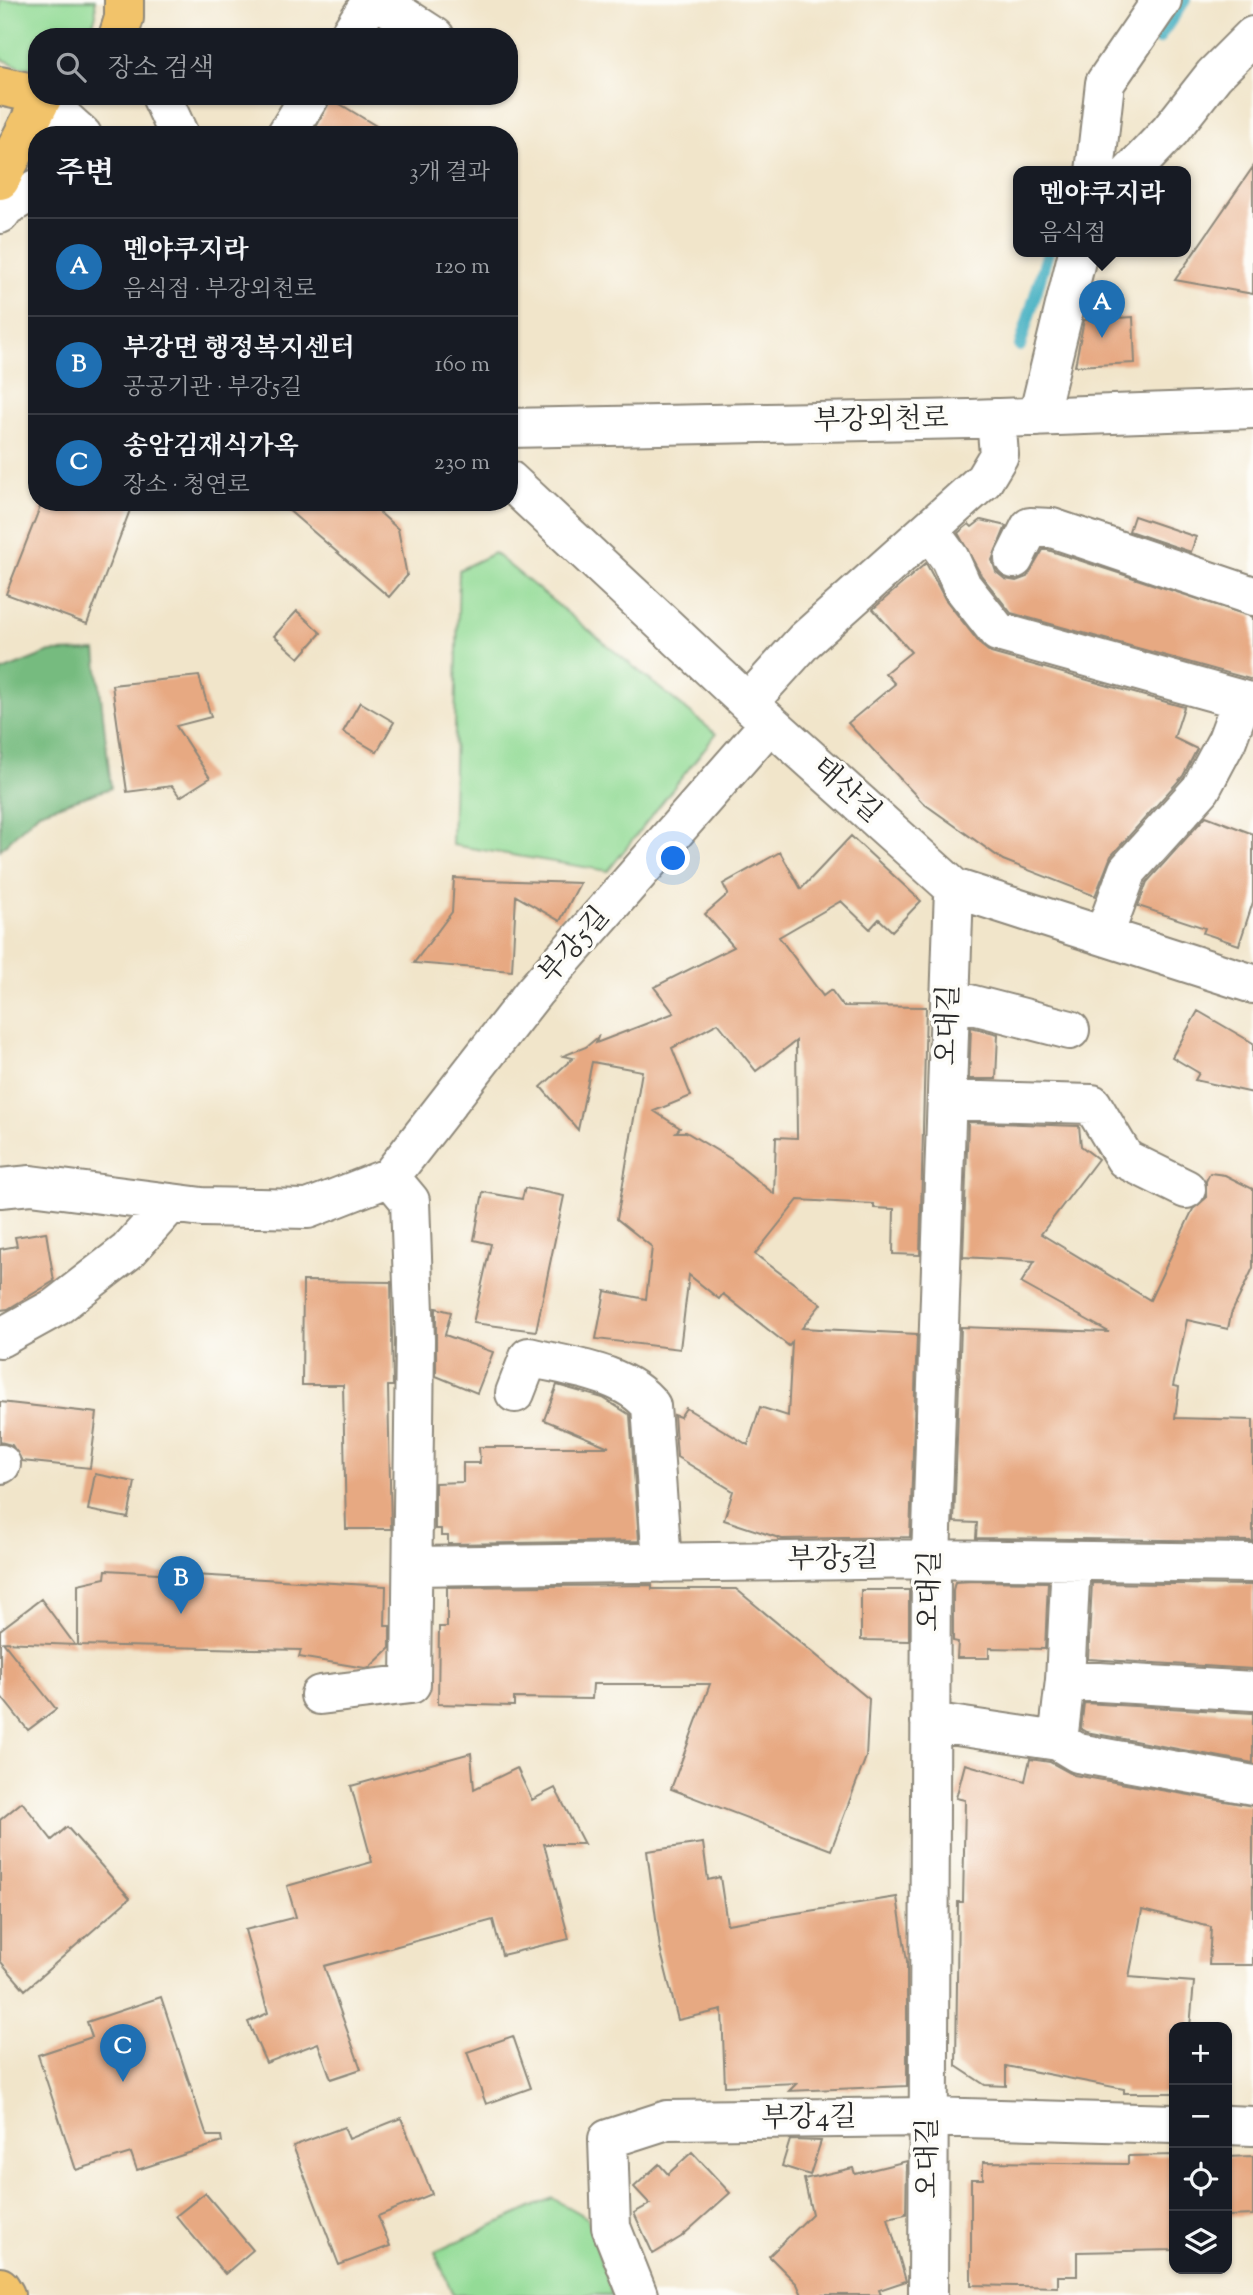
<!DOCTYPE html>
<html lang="ko">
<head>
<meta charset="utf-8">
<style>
	:root { --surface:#171b24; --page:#242831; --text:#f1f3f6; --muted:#9ea1a6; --line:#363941; --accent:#1f6fb2 }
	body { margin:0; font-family:"Sorts Mill Goudy","Noto Serif KR",serif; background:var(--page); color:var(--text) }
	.controls { position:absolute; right:21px; bottom:21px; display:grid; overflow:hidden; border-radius:14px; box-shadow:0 2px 5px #0004 }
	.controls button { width:63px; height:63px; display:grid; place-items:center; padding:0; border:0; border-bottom:2px solid var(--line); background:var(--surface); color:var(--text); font:35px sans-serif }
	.you { position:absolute; left:674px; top:859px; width:24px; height:24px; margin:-18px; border:5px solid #fff; border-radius:50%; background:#1a73e8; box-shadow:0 0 0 10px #1a73e833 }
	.badge { display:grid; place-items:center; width:46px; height:46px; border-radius:50%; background:var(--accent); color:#fff; font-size:23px; font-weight:700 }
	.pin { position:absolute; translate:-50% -58px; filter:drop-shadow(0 2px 4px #0008) }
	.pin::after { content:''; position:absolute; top:37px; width:24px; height:21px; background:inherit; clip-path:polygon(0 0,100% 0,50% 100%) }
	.popup { position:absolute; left:1013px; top:166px; width:178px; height:91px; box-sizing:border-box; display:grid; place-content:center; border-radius:14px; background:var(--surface); filter:drop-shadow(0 2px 5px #0005); font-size:23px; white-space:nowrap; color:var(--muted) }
	.popup b { font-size:26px; color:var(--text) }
	.popup::after { content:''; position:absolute; left:50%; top:100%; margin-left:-14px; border:14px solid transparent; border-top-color:var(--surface) }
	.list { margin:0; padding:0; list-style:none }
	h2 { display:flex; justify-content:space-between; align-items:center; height:91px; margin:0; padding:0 28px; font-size:30px }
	h2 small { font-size:23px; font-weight:400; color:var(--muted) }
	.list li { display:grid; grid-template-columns:46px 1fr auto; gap:21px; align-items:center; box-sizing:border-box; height:98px; padding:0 28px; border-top:2px solid var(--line) }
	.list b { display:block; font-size:26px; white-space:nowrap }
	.list p { margin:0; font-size:23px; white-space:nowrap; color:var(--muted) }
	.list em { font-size:23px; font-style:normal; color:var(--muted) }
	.icon { flex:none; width:38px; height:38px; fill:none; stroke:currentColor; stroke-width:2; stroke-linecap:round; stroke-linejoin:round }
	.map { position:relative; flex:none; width:1253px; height:2295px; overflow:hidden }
	.search { position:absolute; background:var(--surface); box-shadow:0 2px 5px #0004; left:28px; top:28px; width:490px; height:77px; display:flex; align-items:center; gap:18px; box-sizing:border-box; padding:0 24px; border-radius:28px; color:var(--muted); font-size:26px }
	.panel { position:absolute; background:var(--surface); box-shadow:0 2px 5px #0004; left:28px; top:126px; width:490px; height:385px; border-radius:28px }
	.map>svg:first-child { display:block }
</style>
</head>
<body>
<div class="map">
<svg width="1253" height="2295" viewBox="0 0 1253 2295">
	<rect width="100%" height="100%" fill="#fdfcf7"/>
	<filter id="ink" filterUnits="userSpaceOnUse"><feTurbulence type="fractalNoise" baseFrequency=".0143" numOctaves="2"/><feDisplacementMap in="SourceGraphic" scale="14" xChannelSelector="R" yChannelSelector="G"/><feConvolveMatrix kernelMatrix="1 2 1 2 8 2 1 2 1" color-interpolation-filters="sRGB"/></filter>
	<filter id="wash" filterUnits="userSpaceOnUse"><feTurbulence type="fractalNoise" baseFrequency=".00686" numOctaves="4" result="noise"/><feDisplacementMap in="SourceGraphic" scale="28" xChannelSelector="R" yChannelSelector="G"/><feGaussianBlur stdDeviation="1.57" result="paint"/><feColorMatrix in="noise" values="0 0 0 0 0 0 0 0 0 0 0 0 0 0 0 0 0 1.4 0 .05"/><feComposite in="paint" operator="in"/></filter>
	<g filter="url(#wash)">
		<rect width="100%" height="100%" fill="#f1e5ca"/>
		<path fill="#93db96" stroke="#5f8360" stroke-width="2" d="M0 0H95L96 15 88 37H37V68L20 67 0 58Z
			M494 553 716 734 608 871 452 845 459 570Z
			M552 2198 587 2218 612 2295H453L435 2252Z"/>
		<path fill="#76bb7f" stroke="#507355" stroke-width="2" d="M96 651 111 788 39 812 0 850V672L50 652Z"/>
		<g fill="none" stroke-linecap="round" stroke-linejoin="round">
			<path stroke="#43afc1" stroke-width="12" d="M1158 39 1185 0
				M1020 346 1048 252"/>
		</g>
		<g id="blocks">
			<path fill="#e7a982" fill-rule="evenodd" d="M331 99 345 107 391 135H312Z
				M1253 167V294L1175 280Z
				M1133 317 1135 363 1075 366 1084 320Z
				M42 502H133L87 624 6 594Z
				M279 502H368L398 529 407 576 389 597Z
				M1134 516 1196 537 1191 552 1129 531Z
				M981 520 1006 526 992 560 996 572 1005 579 1016 581 1027 577 1043 550H1048L1253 617V680L1011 613 981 575 958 533 969 524 972 527Z
				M926 563 945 599 981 645 991 653 1184 707 1174 738 1197 749 1183 776 1111 856 1095 896 1003 860 923 803 848 723 895 684 885 673 911 652 873 609Z
				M297 611 321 633 299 658 274 636Z
				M199 676 211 717 176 726 210 778 180 797 172 786 127 792 112 685Z
				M360 702 394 722 377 752 343 732Z
				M1206 816 1253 834V902L1239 945 1203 933 1205 928 1138 906 1147 882Z
				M851 836 921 901 892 931 879 919 870 929 841 901 779 937 823 996 831 990 843 1006 926 1007 920 1255 893 1254 894 1209 874 1208V1204L798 1200 755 1254 821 1304 802 1328 917 1334 910 1537 782 1539 724 1520 733 1491 677 1457 674 1415 680 1417 686 1408 748 1445 760 1407 788 1416 792 1342 789 1346 723 1294 719 1299 689 1275 680 1349 596 1339 605 1291 646 1299 652 1247 617 1219 642 1071 592 1062 578 1130 541 1087 573 1058 563 1056 586 1047 598 1037 596 1043 674 1013 654 987 734 947 705 914 728 894 723 884 780 852 801 889ZM718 1023 756 1071 796 1041 797 1138 776 1137 774 1194 731 1159 686 1132H676L680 1128 654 1111 691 1096 672 1048Z
				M454 878 486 880 580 883 560 921 516 896 512 971 414 963 452 912Z
				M1198 1011 1253 1043V1093L1195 1080 1199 1073 1172 1057Z
				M971 1027 998 1034 996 1079H969Z
				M968 1122 1079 1126 1081 1146 1098 1159 1041 1234 1150 1300 1193 1209 1206 1198V1181L1210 1173 1225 1175 1253 1189V1268L1231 1314 1228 1329 1187 1320 1173 1386 1179 1387 1175 1418 1253 1420V1541L976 1538 977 1523 954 1522 961 1327 1109 1332 1021 1283 1035 1261 963 1257Z
				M525 1188 564 1196 536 1331 473 1323 491 1244 474 1240 483 1192 522 1199Z
				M46 1232 54 1281 8 1309 0 1310V1249L17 1246 15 1237Z
				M303 1281 391 1282 393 1386H388L391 1529H346L343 1385H302Z
				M436 1308 451 1312 445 1335 493 1352 477 1393 436 1376Z
				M557 1385 603 1398 630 1415 639 1541 448 1544V1536H441V1529H435V1483L463 1482V1463H480L479 1447H609L544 1420Z
				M0 1402 97 1413 90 1468 22 1461 12 1445 0 1442Z
				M95 1474 135 1482 128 1518 88 1510Z
				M106 1570 386 1586 385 1626H390V1648L370 1667 365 1668 299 1657 301 1650 78 1645V1584L105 1578Z
				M974 1581 1048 1582 1045 1649 989 1648V1658H957L958 1642 953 1641V1590L955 1582Z
				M1092 1583 1253 1585V1669L1088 1659Z
				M652 1585V1589H736L869 1699 866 1757 831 1850 671 1789 710 1684H593L592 1699 514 1698V1706L438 1704 439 1627H447V1587Z
				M861 1590H909V1641L861 1640Z
				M41 1599 75 1645 3 1642 56 1709 28 1730 0 1695V1630Z
				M1084 1703 1253 1713V1763L1086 1732 1081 1729Z
				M471 1753 474 1789 517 1768 532 1800 555 1788 584 1844H544L569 1939 502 1955 493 1920 324 1966 361 2069 331 2079 318 2043 266 2063 248 2022 268 2013 245 1930 296 1917 287 1886 372 1862 351 1786Z
				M1030 1759 1050 1762 1074 1775 1253 1806V1965H1209L1211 1927 1142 1910 1129 1977 1194 1982 1190 2027H1174V2093H1124V2089L1006 2066V2086L985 2085 956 2066 958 1902H963L965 1800 956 1798 965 1764 1025 1781Z
				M22 1802 52 1840 67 1827 130 1898 25 1990 0 1961V1820Z
				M703 1843 708 1880 720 1877 727 1924 897 1897 907 1961V2086L789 2091 797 2083 725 2086 722 2010 678 2020 660 1948 647 1851Z
				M161 1997 207 2136H221L222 2142 137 2170 131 2153 76 2170 38 2055 92 2037 87 2022Z
				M513 2036 531 2088 486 2104 467 2052Z
				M401 2118 432 2194 378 2216 390 2246 339 2265 293 2146 344 2127 349 2139Z
				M790 2140 821 2141 810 2175 782 2166Z
				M692 2152 730 2193 681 2237 653 2254 634 2213 650 2204 634 2187 659 2164 668 2174Z
				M1174 2155V2250L1077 2252V2276H1058V2287L971 2285V2179H983V2162L1128 2164V2156Z
				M1253 2156V2215L1227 2216V2157Z
				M907 2161 906 2214 888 2218 906 2281 879 2290 881 2295H802L797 2284 769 2256 812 2214 804 2179 853 2168 855 2174Z
				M205 2193 253 2250 225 2274 176 2216Z"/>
		</g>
	</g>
	<g filter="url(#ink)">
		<use href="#blocks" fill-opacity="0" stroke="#8e887a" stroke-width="2"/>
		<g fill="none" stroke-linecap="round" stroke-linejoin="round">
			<defs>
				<path id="minor" d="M378 0 435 37
					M348 37 372 0
					M47 96 61 116 82 135
					M161 96 179 135
					M286 135 310 96
					M1095 172 1105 83 1162 0
					M1131 172 1170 131 1214 75 1253 36
					M0 214 6 206 37 189
					M1038 417 1078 252
					M509 428 970 419 1253 409
					M509 480 748 703 954 888 1253 984
					M929 530 950 559 962 586 998 632 1253 703
					M1014 559 1030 527 1052 528 1253 596
					M748 703 804 641 984 480 999 455 996 418
					M1104 935 1128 870 1201 789 1227 740 1242 700
					M950 999 1070 1030
					M947 1100 1092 1104 1125 1159 1186 1189
					M0 1188 31 1185 202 1207 308 1209 390 1177 534 992 770 723
					M0 1338 56 1307 128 1251 171 1203
					M515 1393 529 1357C569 1367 625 1372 651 1406L662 1563
					M0 1464H1
					M1071 1561 1065 1680 1253 1691
					M413 1566 931 1559 1253 1563
					M1065 1680 1058 1741 1078 1753 1253 1785
					M320 1695 411 1684 415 1340 410 1201 390 1177
					M930 1722 1058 1741
					M1227 2125 1253 2126
					M638 2295 611 2227 608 2139 667 2120 930 2117 1174 2124
					M928 2295 931 1559 954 888"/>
				<path id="major" d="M118 37 124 18V0
					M0 86 37 94
					M0 180 43 96
					M0 2287 5 2295"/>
			</defs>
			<use href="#minor" stroke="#8e887a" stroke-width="42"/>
			<use href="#major" stroke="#8e887a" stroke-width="42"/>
			<use href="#minor" stroke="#fff" stroke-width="38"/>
			<use href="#major" stroke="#f2c36a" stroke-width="38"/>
		</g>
	</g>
	<g text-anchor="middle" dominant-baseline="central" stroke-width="7" stroke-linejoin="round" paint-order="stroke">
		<g font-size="28" fill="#2b2b2b" stroke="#fdfcf7">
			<text transform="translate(881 421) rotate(-1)">부강외천로</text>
			<text transform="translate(846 791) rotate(42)">태산길</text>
			<text transform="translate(575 946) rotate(-49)">부강5길</text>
			<text transform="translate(949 1025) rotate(-88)">오대길</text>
			<text transform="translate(833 1560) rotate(-1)">부강5길</text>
			<text transform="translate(931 1591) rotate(-89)">오대길</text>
			<text transform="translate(809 2119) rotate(-1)">부강4길</text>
			<text transform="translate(929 2158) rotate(-90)">오대길</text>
		</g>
	</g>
</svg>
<div class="controls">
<button>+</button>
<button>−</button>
<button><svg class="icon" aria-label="locate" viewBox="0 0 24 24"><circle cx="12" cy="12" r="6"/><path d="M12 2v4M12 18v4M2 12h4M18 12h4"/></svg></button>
<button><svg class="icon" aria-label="layers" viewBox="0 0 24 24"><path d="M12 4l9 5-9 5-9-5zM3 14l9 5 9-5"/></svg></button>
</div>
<div class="you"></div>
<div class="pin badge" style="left:1102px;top:338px">A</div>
<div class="popup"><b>멘야쿠지라</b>음식점</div>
<div class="pin badge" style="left:181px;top:1614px">B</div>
<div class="pin badge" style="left:123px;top:2082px">C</div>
<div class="search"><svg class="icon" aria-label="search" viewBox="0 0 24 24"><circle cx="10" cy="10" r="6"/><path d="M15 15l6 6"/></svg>장소 검색</div>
<section class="panel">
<h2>주변<small>3개 결과</small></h2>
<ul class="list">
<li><span class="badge">A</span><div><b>멘야쿠지라</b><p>음식점 · 부강외천로</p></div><em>120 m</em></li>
<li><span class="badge">B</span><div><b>부강면 행정복지센터</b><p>공공기관 · 부강5길</p></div><em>160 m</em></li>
<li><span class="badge">C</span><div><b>송암김재식가옥</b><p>장소 · 청연로</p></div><em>230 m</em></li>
</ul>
</section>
</div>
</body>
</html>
